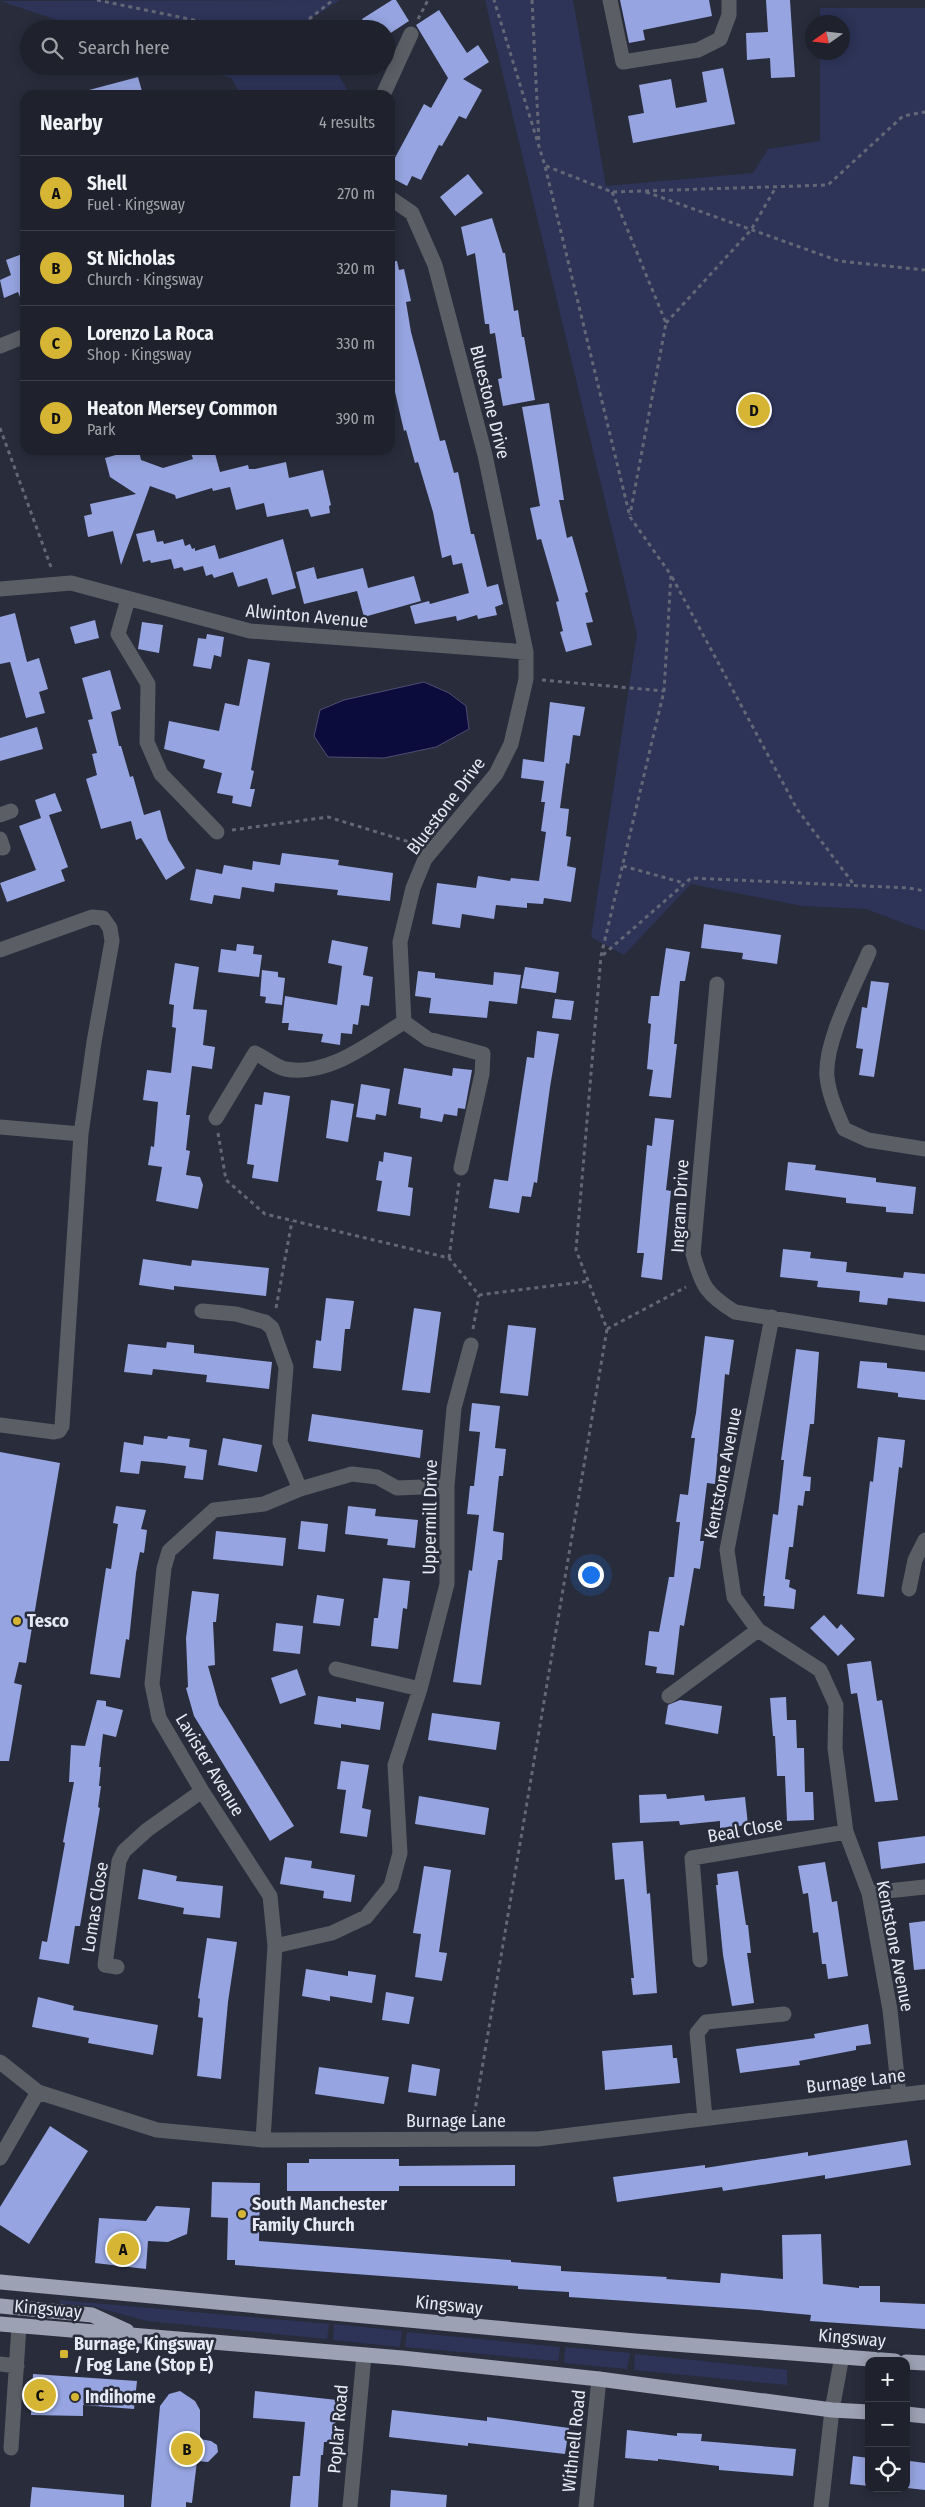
<!DOCTYPE html>
<html lang="en">
<head>
<meta charset="utf-8">
<style>
	:root { --surface:#1f212c; --page:#2c2e38; --text:#f1f3f6; --muted:#a1a3a9; --line:#3c3e48; --accent:#d6b534 }
	body { margin:0; font-family:"Fira Sans Condensed",sans-serif; background:var(--page); color:var(--text) }
	.controls { position:absolute; right:15px; bottom:15px; display:grid; overflow:hidden; border-radius:10px; box-shadow:0 2px 12px #0003 }
	.controls button { width:45px; height:45px; display:grid; place-items:center; padding:0; border:0; border-bottom:1px solid var(--line); background:var(--surface); color:var(--text); font:25px sans-serif }
	.compass { position:absolute; left:805px; top:15px; width:45px; height:45px; border-radius:50%; background:var(--surface); box-shadow:0 2px 12px #0003; rotate:256deg }
	.you { position:absolute; left:590px; top:1574px; width:18px; height:18px; margin:-12px; border:4px solid #fff; border-radius:50%; background:#1a73e8; box-shadow:0 0 0 8px #1a73e833 }
	.badge { display:grid; place-items:center; width:32px; height:32px; border-radius:50%; background:var(--accent); color:#111; font-size:16px; font-weight:700 }
	.pin { position:absolute; translate:-50% -50%; border:2px solid #fff; box-shadow:0 1px 5px #0006 }
	.list { margin:0; padding:0; list-style:none }
	h2 { display:flex; justify-content:space-between; align-items:center; height:65px; margin:0; padding:0 20px; font-size:21px }
	h2 small { font-size:16px; font-weight:400; color:var(--muted) }
	.list li { display:grid; grid-template-columns:32px 1fr auto; gap:15px; align-items:center; box-sizing:border-box; height:75px; padding:0 20px; border-top:1px solid var(--line) }
	.list b { display:block; font-size:19px; white-space:nowrap }
	.list p { margin:0; font-size:16px; white-space:nowrap; color:var(--muted) }
	.list em { font-size:16px; font-style:normal; color:var(--muted) }
	.icon { flex:none; width:28px; height:28px; fill:none; stroke:currentColor; stroke-width:2; stroke-linecap:round; stroke-linejoin:round }
	.map { position:relative; flex:none; width:925px; height:2507px; overflow:hidden }
	.search { position:absolute; background:var(--surface); box-shadow:0 2px 12px #0003; left:20px; top:20px; width:375px; height:55px; display:flex; align-items:center; gap:12px; box-sizing:border-box; padding:0 18px; border-radius:28px; color:var(--muted); font-size:19px }
	.panel { position:absolute; background:var(--surface); box-shadow:0 2px 12px #0003; left:20px; top:90px; width:375px; height:365px; border-radius:15px }
	.map>svg:first-child { display:block }
</style>
</head>
<body>
<div class="map">
<svg width="925" height="2507" viewBox="0 0 925 2507">
	<rect width="100%" height="100%" fill="#292c3b"/>
	<path fill="#2d3458" d="M340 0 309 20 313 29H84L0 1Z
		M485 0H573L606 186 753 173 768 149 820 141V53L842 52V22H820V8H925V931L866 909 802 906 691 884 624 955 591 937 637 634Z
		M196 66H334L350 95H241L231 78Z
		M60 2300 329 2324 327 2339 147 2321 92 2306 60 2304Z
		M334 2324 402 2331 400 2347 333 2340Z
		M407 2332 560 2347 558 2361 405 2347Z
		M565 2347 630 2353 627 2369 564 2363Z
		M635 2354 787 2370V2385L634 2370Z"/>
	<path fill="#0b0c3c" stroke="#4d4e73" d="M424 682 449 693 466 706 469 729 436 747 384 758 328 757 314 736 320 710 344 700Z"/>
	<path fill="#96a5e1" d="M392 0H396L409 21 386 36V29H369L362 19Z
		M620 0H709L712 16 643 30 645 40 629 43Z
		M766 0H790L795 77 771 78 770 58 747 60 746 33 768 32Z
		M439 10 467 53 478 45 489 62 463 79 482 90 466 119 459 116 442 146 439 145 421 180 412 176 407 186 390 177V167L424 104 431 108 448 78 416 25Z
		M723 68 735 124 633 143 628 116 644 113 639 85 671 79 676 108 707 102 702 72Z
		M138 77 143 95H90L89 90Z
		M468 174 483 193 455 216 440 197Z
		M492 218 503 253H505L514 311 518 310 522 337H524L535 400 503 406 498 379 502 378 495 333 490 334 489 324H485L475 253 467 256 461 227Z
		M25 253V307H24L18 292 4 298 0 280 11 275 6 260Z
		M397 261 399 270 404 269 411 301 406 302 411 332 440 441 445 440 454 473 458 472 471 534H474L487 587 498 584 503 604 495 607 497 615 478 619 477 615 457 621 456 616 415 624 410 606 429 601 430 604 469 593 462 563 453 565 451 555 442 558 433 512 418 462 415 463 406 430 404 431 392 379 394 378 390 362V262Z
		M549 403 564 500H559L567 538 572 536 588 592 585 593 593 622 586 623 592 645 566 652 560 632 563 631 556 602 559 601 541 539 537 540 530 508 540 506 522 407Z
		M134 450H139L141 460 163 468 193 459 190 450H214L220 472 248 465 249 469H255L286 462 289 478 323 470 331 505 329 506 330 513 311 517 308 509 267 517 264 503 236 510 230 487 213 491 212 488 176 499 175 495 150 486 121 565 113 531 88 537 84 516 92 514 90 504 136 494 110 477 105 458Z
		M154 530 157 542 163 541 164 544 183 539 185 546 190 544 192 549 195 548V551L215 545 219 559 283 539 296 588 272 595 267 578 238 587 233 572 214 578 212 574 206 576 203 566 184 571 182 567 174 569 171 559 151 563 150 560 143 562 136 534Z
		M314 567 317 579 363 568 368 588 414 576 421 601 364 617 357 591 304 604 296 572Z
		M15 613 27 662 39 658 48 689 39 692 45 713 26 718 10 662 0 664V617Z
		M95 620 99 638 75 644 70 627Z
		M142 622 163 625 159 653 138 649Z
		M207 634 224 637 221 657 214 655 211 669 193 666 198 638 206 639Z
		M248 659 270 663 251 770 254 771 250 789H255L251 807 232 803 233 796 217 793 222 773 203 768 205 760 164 749 169 721 219 731 225 703 239 706Z
		M110 670 121 709 111 712 119 746H121L130 777 133 776 144 815 160 810 168 840 185 868 166 880 141 838 136 840 131 821 101 829 86 779 97 775 92 754 97 753 88 720 93 719 82 678Z
		M550 702 585 707 580 736 573 735 569 764 566 763 560 808 569 809 566 836 571 837 567 866 576 868 571 902 544 898 543 904 527 903V908L496 905 494 919 462 914 460 928 432 924 437 883 476 888 478 876 510 881 511 878 539 881 546 832 541 831 545 802H541L544 781 521 778 523 759 544 762Z
		M37 727 43 749 0 761V738Z
		M55 793 62 811 49 815 68 867 61 870 65 881 7 902 0 883 36 870 19 826 41 818 35 800Z
		M282 853 339 860 338 865 393 873 390 901 337 895 338 890 275 883 274 892 242 887 240 899 214 895 212 904 190 900 196 869 222 874 224 865 252 870 253 861 280 865Z
		M704 924 781 935 777 964 742 959 743 953 701 948Z
		M332 940 368 947 363 975 373 977 369 1006 361 1005 358 1025 353 1024 352 1034 341 1033 340 1045 321 1042 323 1034 288 1030 289 1023H282L285 996 337 1005 342 966 328 963Z
		M237 944 254 946 253 954 262 955 259 977 218 972 221 949 236 951Z
		M666 948 690 952 685 981H680L674 1044H677L671 1098 649 1096 653 1070 647 1069 651 1024 648 1023 651 996H659Z
		M175 963 199 967 193 1009 207 1010 203 1045 215 1047 212 1069 192 1066 186 1115H190L186 1150 190 1151 186 1175 200 1177 203 1185 198 1209 156 1201 162 1167 148 1165 151 1146 154 1147 158 1102 143 1100 147 1070 171 1073 176 1028 172 1027 174 1005 169 1004Z
		M525 967 559 972 556 993 521 988Z
		M262 970 278 972V977L285 978 282 1005 265 1003 266 997 260 996Z
		M418 971 435 973V978L493 985 494 972 521 975 517 1004 489 1001 487 1018 429 1013 431 998 415 996Z
		M871 981 889 983 874 1077 859 1075 863 1049 856 1048 862 1007 867 1008Z
		M555 999 574 1001 571 1020 552 1018Z
		M537 1031 559 1034 550 1087 537 1183 534 1182 531 1197 522 1196 519 1213 489 1208 494 1179 508 1181 527 1057 534 1058Z
		M404 1068 452 1076 453 1068 472 1070 465 1109 458 1108 457 1116 444 1114 442 1122 420 1118 421 1108 398 1104Z
		M361 1084 390 1089 386 1116 376 1114 375 1120 356 1117Z
		M264 1092 290 1096 278 1182 252 1178 254 1165 247 1164 255 1104 262 1105Z
		M331 1100 354 1104 348 1142 326 1138Z
		M655 1118 674 1120 666 1190 671 1191 662 1280 641 1277 644 1253H637L647 1145 652 1146Z
		M384 1152 412 1157 408 1187 413 1188 410 1216 377 1211 382 1181 376 1180 379 1161 383 1162Z
		M788 1162 816 1165 815 1170 876 1178V1182L916 1187 913 1214 886 1212V1207L846 1203V1198L785 1190Z
		M783 1249 811 1252 810 1258 847 1262 846 1272 903 1278 904 1272 925 1274V1302L888 1298 887 1305 859 1302 860 1291 817 1287 818 1281 780 1277Z
		M143 1259 191 1266 192 1260 269 1268 266 1296 174 1286V1290L139 1285Z
		M326 1298 354 1301 350 1329H345L341 1371 313 1368 316 1340 321 1341Z
		M414 1308 441 1312 430 1393 402 1390Z
		M508 1325 536 1328 528 1396 500 1393Z
		M705 1336 734 1340 729 1375 725 1374 715 1484 707 1483 700 1541H704L700 1569 694 1568 684 1626 680 1625 674 1675 656 1673 657 1667 645 1665 649 1631 659 1632 669 1577H674L680 1522H676L680 1494 688 1495 695 1438H691L696 1413Z
		M167 1342 194 1345V1353L272 1362 269 1389 206 1382 207 1375 153 1369 152 1375 124 1372 128 1344 166 1348Z
		M796 1349 819 1352 814 1424H810L803 1476 811 1477 810 1491H805L803 1506 798 1505 793 1547H789L785 1579 790 1580 789 1587 796 1590 794 1609 764 1606 765 1596H763L773 1514 778 1515 784 1460H781Z
		M860 1361 887 1363V1368L925 1372V1400L898 1397V1393L857 1388Z
		M472 1403 500 1406 495 1448 506 1449 503 1476H499L493 1531 504 1533 502 1560H498L481 1685 453 1682 469 1570 472 1571 479 1515 467 1514 470 1486H474L480 1432 469 1431Z
		M312 1414 423 1430 420 1458 308 1441Z
		M144 1436 167 1439 168 1436 190 1439 189 1447 207 1450 203 1480 184 1478 186 1466 163 1463 141 1461 139 1474 120 1472 124 1442 143 1445Z
		M878 1437 905 1440 902 1468 899 1467 884 1597 857 1594 870 1481 873 1482Z
		M223 1438 262 1445 257 1472 218 1465Z
		M0 1452 60 1463 26 1663 19 1662 14 1683 22 1685 9 1761H0Z
		M116 1506 146 1510 141 1529 147 1530 144 1553 140 1552 136 1573 129 1640 126 1639 120 1678 90 1674 106 1568 111 1569 118 1524 113 1523Z
		M348 1506 376 1509 375 1516 418 1520 415 1548 387 1545 388 1539 345 1534Z
		M301 1521 328 1524 325 1552 298 1549Z
		M216 1531 286 1538 283 1566 213 1559Z
		M383 1578 410 1581 407 1609 403 1608 398 1649 371 1646 374 1618H378Z
		M192 1591 219 1594 216 1622H213L215 1665 208 1666 219 1705 294 1826 270 1841 194 1716 186 1688 188 1687 186 1638Z
		M317 1595 344 1599 340 1626 313 1623Z
		M824 1615 837 1629 841 1624 855 1639 838 1656 810 1628Z
		M276 1623 303 1626 300 1654 273 1651Z
		M871 1661 877 1701 882 1700 898 1800 875 1802 857 1693 851 1694 847 1664Z
		M297 1669 306 1695 280 1704 271 1678Z
		M318 1696 356 1702V1698L384 1702 380 1730 341 1724V1728L314 1724Z
		M786 1697 787 1720H796L797 1748H804L805 1792H813L814 1820 787 1821 785 1776H777L775 1736H773L770 1698Z
		M97 1700 106 1701V1706L123 1710 116 1737 103 1734 99 1767H101L99 1786H101L98 1807 100 1808 80 1926H75L69 1964 39 1959 42 1941 47 1942 65 1843 63 1842 74 1782H69L71 1745 85 1746Z
		M680 1700 722 1706 718 1734 665 1724 668 1705Z
		M432 1713 500 1722 496 1750 428 1740Z
		M341 1761 369 1765 362 1808 371 1810 367 1837 340 1833 346 1790 337 1789Z
		M666 1794 667 1799 704 1795 705 1801 745 1797 748 1825 720 1828V1821L680 1825 679 1821 640 1823 639 1795Z
		M419 1796 489 1808 485 1835 415 1824Z
		M925 1836V1863L881 1869 878 1842Z
		M643 1841 647 1894 650 1893 657 1993 633 1995 631 1978H634L624 1879 615 1880 612 1843Z
		M285 1857 312 1861 311 1868 355 1875 351 1902 323 1898 324 1891 280 1884Z
		M825 1862 832 1902 837 1901 848 1976 828 1979 826 1964H822L818 1932 813 1933 808 1893 803 1894 798 1866Z
		M424 1866 451 1870 439 1952 447 1953 442 1981 415 1977 421 1934 413 1933Z
		M143 1869 177 1876 176 1881 223 1886 220 1918 183 1914 184 1908 138 1899Z
		M738 1871 746 1925H748L751 1953H747L754 2003 732 2006 723 1955 716 1885H718L717 1874Z
		M925 1921V1969L914 1970 909 1923Z
		M207 1938 237 1942 228 2002 221 2079 197 2076 203 2018 198 2017 200 1999 198 1998Z
		M306 1969 348 1976V1971L376 1975 372 2003 330 1996V2001L302 1996Z
		M386 1992 414 1997 409 2024 382 2020Z
		M38 1997 74 2006 73 2010 158 2025 153 2055 88 2043 89 2038 32 2027Z
		M868 2024 871 2044 856 2046V2050L799 2061 800 2065 740 2073 736 2049 815 2038 814 2034Z
		M672 2045 673 2058H677L680 2083 605 2090 602 2051Z
		M412 2064 440 2069 436 2096 408 2092Z
		M319 2067 389 2077 384 2104 315 2094Z
		M50 2126 88 2151 29 2244 0 2225V2207Z
		M907 2140 911 2165 825 2179V2175L723 2191 722 2187 617 2202 613 2177 705 2165V2168L808 2152V2156Z
		M309 2159H399V2166L515 2165V2186H399V2191H287V2163H309Z
		M212 2182 260 2183 259 2241 511 2260V2262L561 2266V2271L667 2277 666 2279 720 2283 721 2273 783 2279 782 2235 821 2234 823 2284 859 2288V2286H880V2302L925 2304V2329L810 2321 811 2315 758 2310 569 2297V2292L518 2289V2286L235 2265V2260H227L228 2218 211 2217Z
		M156 2206 190 2208 187 2234 168 2242 148 2241 146 2269 95 2263 99 2218 146 2221Z
		M33 2374 137 2381 134 2409 83 2405V2416L31 2415Z
		M180 2391 195 2401 200 2410V2439L211 2441 217 2445 218 2452 208 2462 197 2461 192 2503 186 2502V2507H151L160 2406 169 2394Z
		M255 2391 337 2400 334 2442H324L323 2455H321L318 2507H290L293 2476H300L305 2422 253 2418Z
		M392 2410 487 2421V2417L569 2428 565 2454 468 2443V2446L389 2437Z
		M627 2430 677 2436V2433L702 2434 701 2441 796 2449 793 2476 719 2470V2466L658 2459V2461L625 2458Z
		M853 2456 869 2458V2486L850 2484Z
		M910 2461 925 2463V2490L907 2488Z
		M32 2487 124 2495V2507H30Z
		M391 2490 447 2495 446 2507H390Z"/>
	<g fill="none" stroke-linecap="round" stroke-linejoin="round">
		<path stroke="#646775" stroke-width="3" stroke-dasharray="4 4" stroke-linecap="butt" d="M97 0 218 25H264L304 23 333 0
			M532 0 539 142
			M418 19 428 0
			M546 166 612 192 828 185 903 116 925 112
			M612 192 666 323 630 515
			M646 192 839 261 925 270
			M666 323 751 230 776 187
			M0 428 51 567
			M672 577 797 809 855 886
			M542 680 664 691
			M232 830 328 817 416 844
			M623 866 684 883
			M603 955 691 878 909 888 925 891
			M218 1133 226 1180 265 1214 449 1258 479 1295 589 1281
			M449 1258 459 1183
			M276 1308 292 1221
			M473 1329 479 1295
			M607 1329 686 1287
			M473 2122 607 1329 576 1250 601 956 664 691 671 575 630 517 545 166 494 0"/>
		<path stroke="#5c5e66" stroke-width="15" d="M610 0 623 62 698 50 720 39 729 15V0
			M383 95 411 34
			M390 198 412 213 435 265 485 455 526 652V679L511 744 496 774 425 859 413 888 400 942 404 1022 428 1039 483 1054 482 1074 461 1168
			M0 346 25 336
			M0 589 71 583 250 631 526 652
			M128 599 118 634 148 684 147 742 161 774 217 832
			M0 815 11 811
			M0 839 3 848
			M0 950 92 917 103 918 110 928 112 941 94 1042 81 1134 62 1426 59 1431 54 1432 0 1425
			M869 952C855 985 824 1042 827 1077 829 1095 837 1113 844 1129L868 1140 925 1149
			M717 984 693 1254C702 1286 706 1294 735 1312L925 1343
			M216 1118 255 1053C264 1057 276 1067 285 1069 329 1077 369 1043 404 1022
			M0 1127 81 1134
			M202 1311 236 1314 265 1322 272 1328 286 1367 280 1442 300 1489
			M772 1317 727 1550 734 1597 758 1630 820 1670 836 1705 835 1748 846 1832 869 1893 890 2010 899 2095
			M909 1589 915 1560 925 1540
			M336 1669 420 1689
			M669 1696 758 1630
			M869 1893 925 1887
			M275 1946 332 1933 366 1917 391 1886 400 1853 395 1765 420 1689 447 1584V1486L454 1408 471 1345
			M700 1960 692 1858 846 1832
			M117 1967 105 1965 119 1861 124 1851 147 1830 202 1791
			M0 2062 38 2092 157 2130 263 2140 538 2139 925 2092
			M705 2118 697 2033 706 2022 784 2014
			M263 2140 275 1946 270 1896 202 1791 159 1718 152 1684 164 1568 169 1551 214 1510 264 1504 300 1489 352 1474 377 1477 397 1488 447 1486
			M0 2158 38 2092
			M0 2364 17 2366
			M11 2448 19 2326
			M350 2507 364 2355
			M586 2507 599 2379
			M821 2507 832 2410 842 2356"/>
		<path stroke="#9ca1b3" stroke-width="15" d="M0 2282 635 2341 895 2361
			M0 2306 92 2315 127 2331
			M0 2324 402 2358 599 2379 832 2410 869 2412
			M906 2362 925 2363
			M906 2414 925 2416"/>
	</g>
	<g fill="#d6b534" stroke="#292c3b" stroke-width="2">
		<circle cx="17" cy="1621" r="5"/>
		<circle cx="242" cy="2214" r="5"/>
		<rect x="59" y="2349" width="10" height="10" rx="2.5"/>
		<circle cx="75" cy="2397" r="5"/>
	</g>
	<g text-anchor="middle" dominant-baseline="central" stroke-width="5" stroke-linejoin="round" paint-order="stroke">
		<g font-size="18" fill="#e6e9f3" stroke="#292c3b">
			<text transform="translate(490 402) rotate(76)">Bluestone Drive</text>
			<text transform="translate(307 616) rotate(5)">Alwinton Avenue</text>
			<text transform="translate(446 806) rotate(-53)">Bluestone Drive</text>
			<text transform="translate(680 1206) rotate(-87)">Ingram Drive</text>
			<text transform="translate(723 1473) rotate(-79)">Kentstone Avenue</text>
			<text transform="translate(430 1517) rotate(-89)">Uppermill Drive</text>
			<text transform="translate(210 1765) rotate(59)">Lavister Avenue</text>
			<text transform="translate(745 1830) rotate(-10)">Beal Close</text>
			<text transform="translate(95 1907) rotate(-81)">Lomas Close</text>
			<text transform="translate(895 1946) rotate(79)">Kentstone Avenue</text>
			<text transform="translate(856 2081) rotate(-7)">Burnage Lane</text>
			<text x="456" y="2121">Burnage Lane</text>
			<text transform="translate(449 2305) rotate(6)">Kingsway</text>
			<text transform="translate(48 2309) rotate(5)">Kingsway</text>
			<text transform="translate(852 2338) rotate(5)">Kingsway</text>
			<text transform="translate(338 2429) rotate(-85)">Poplar Road</text>
			<text transform="translate(574 2441) rotate(-84)">Withnell Road</text>
		</g>
		<g font-size="18" font-weight="bold" fill="#e6e9f3" stroke="#292c3b" text-anchor="start">
			<text x="27" y="1621">Tesco</text>
			<text x="252" y="2204">South Manchester<tspan x="252" dy="21">Family Church</tspan></text>
			<text x="74" y="2344">Burnage, Kingsway<tspan x="74" dy="21">/ Fog Lane (Stop E)</tspan></text>
			<text x="85" y="2397">Indihome</text>
		</g>
	</g>
</svg>
<div class="controls">
<button>+</button>
<button>−</button>
<button><svg class="icon" aria-label="locate" viewBox="0 0 24 24"><circle cx="12" cy="12" r="6"/><path d="M12 2v4M12 18v4M2 12h4M18 12h4"/></svg></button>
</div>
<svg class="compass" viewBox="-18 -18 36 36"><path d="M0-13l5 13h-10z" fill="#e53935"/><path d="M0 13l5-13h-10z" fill="#a1a3a9"/></svg>
<div class="you"></div>
<div class="pin badge" style="left:123px;top:2249px">A</div>
<div class="pin badge" style="left:187px;top:2449px">B</div>
<div class="pin badge" style="left:40px;top:2395px">C</div>
<div class="pin badge" style="left:754px;top:410px">D</div>
<div class="search"><svg class="icon" aria-label="search" viewBox="0 0 24 24"><circle cx="10" cy="10" r="6"/><path d="M15 15l6 6"/></svg>Search here</div>
<section class="panel">
<h2>Nearby<small>4 results</small></h2>
<ul class="list">
<li><span class="badge">A</span><div><b>Shell</b><p>Fuel · Kingsway</p></div><em>270 m</em></li>
<li><span class="badge">B</span><div><b>St Nicholas</b><p>Church · Kingsway</p></div><em>320 m</em></li>
<li><span class="badge">C</span><div><b>Lorenzo La Roca</b><p>Shop · Kingsway</p></div><em>330 m</em></li>
<li><span class="badge">D</span><div><b>Heaton Mersey Common</b><p>Park</p></div><em>390 m</em></li>
</ul>
</section>
</div>
</body>
</html>
